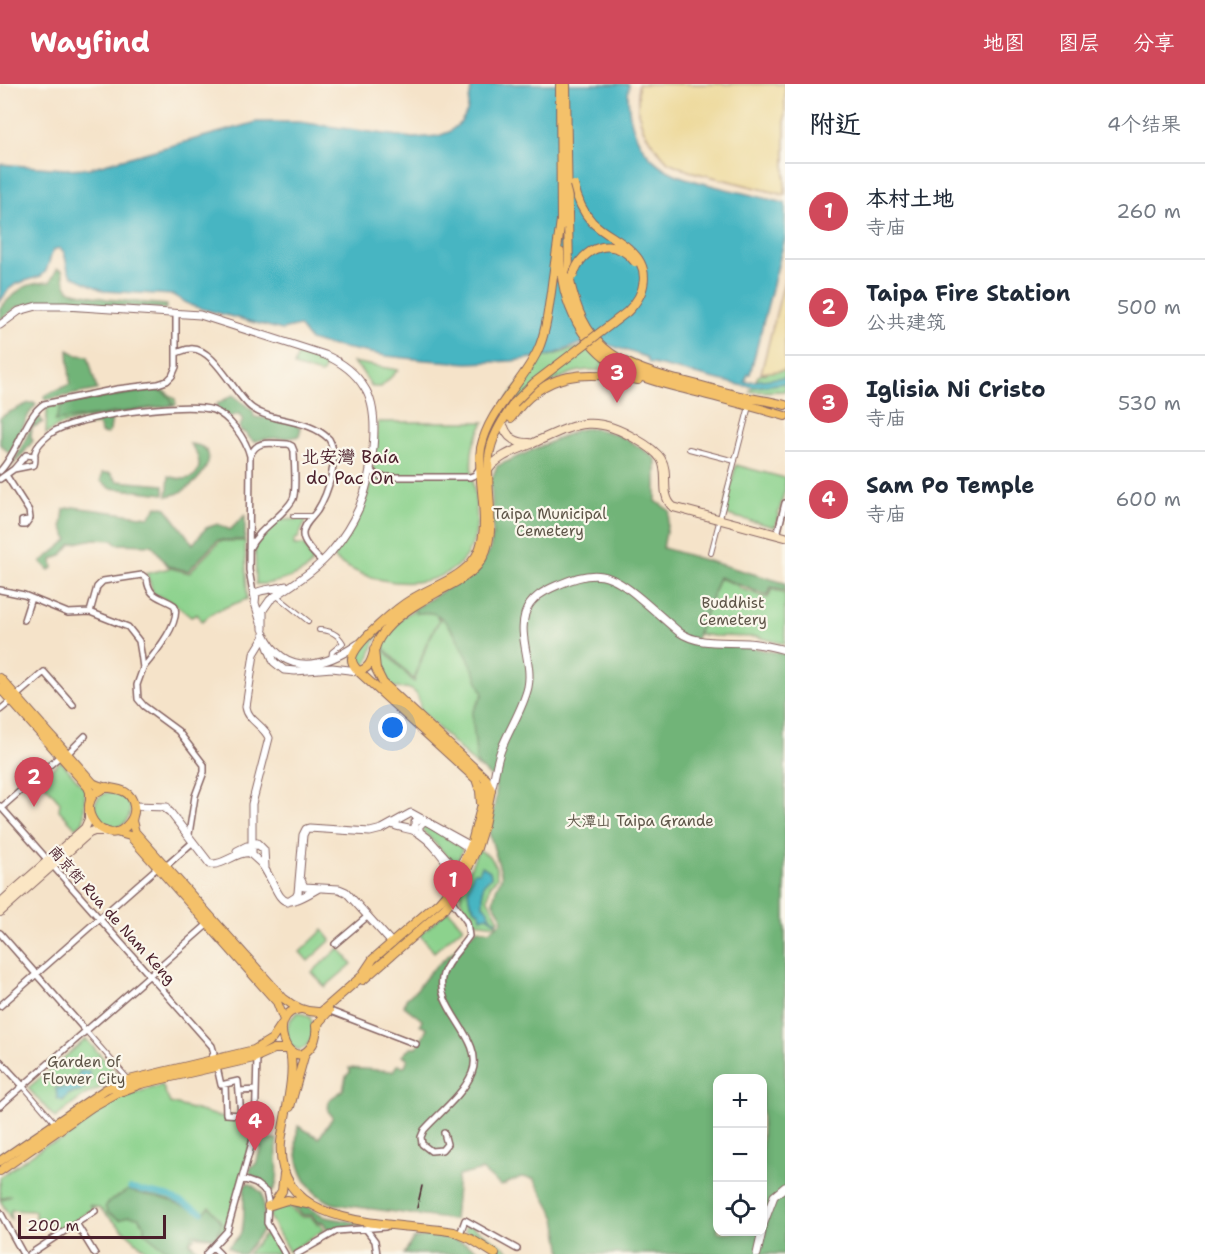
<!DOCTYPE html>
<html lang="zh">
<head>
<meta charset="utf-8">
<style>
	:root { --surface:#fff; --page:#f2f2f3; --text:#1f2937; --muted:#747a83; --line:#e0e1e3; --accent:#d1495b }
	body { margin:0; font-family:"Shantell Sans","LXGW WenKai TC",sans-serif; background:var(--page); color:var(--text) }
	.controls { position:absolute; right:18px; bottom:18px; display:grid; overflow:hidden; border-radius:12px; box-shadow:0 3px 9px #0003 }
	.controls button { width:54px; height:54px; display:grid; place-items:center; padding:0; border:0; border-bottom:2px solid var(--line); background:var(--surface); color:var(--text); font:30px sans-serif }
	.scale { position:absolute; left:18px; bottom:15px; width:148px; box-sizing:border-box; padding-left:6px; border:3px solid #4a1f2b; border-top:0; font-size:16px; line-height:21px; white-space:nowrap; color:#4a1f2b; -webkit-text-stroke:4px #fbf7ec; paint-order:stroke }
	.you { position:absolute; left:393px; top:644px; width:21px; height:21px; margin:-15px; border:4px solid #fff; border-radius:50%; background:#1a73e8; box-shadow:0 0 0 9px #1a73e833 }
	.badge { display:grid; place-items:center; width:39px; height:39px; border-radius:50%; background:var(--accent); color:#fff; font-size:20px; font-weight:700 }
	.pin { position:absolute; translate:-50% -50px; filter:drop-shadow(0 2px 3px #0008) }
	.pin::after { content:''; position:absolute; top:32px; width:21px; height:18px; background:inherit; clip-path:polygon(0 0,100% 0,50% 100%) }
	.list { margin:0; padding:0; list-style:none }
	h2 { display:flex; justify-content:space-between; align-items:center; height:78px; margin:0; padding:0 24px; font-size:26px }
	h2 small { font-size:20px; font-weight:400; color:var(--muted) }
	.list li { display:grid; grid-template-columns:39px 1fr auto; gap:18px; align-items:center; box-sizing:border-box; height:96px; padding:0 24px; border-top:2px solid var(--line) }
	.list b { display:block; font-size:22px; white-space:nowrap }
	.list p { margin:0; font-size:20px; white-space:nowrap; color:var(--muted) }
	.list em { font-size:20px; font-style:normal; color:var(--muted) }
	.icon { flex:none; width:33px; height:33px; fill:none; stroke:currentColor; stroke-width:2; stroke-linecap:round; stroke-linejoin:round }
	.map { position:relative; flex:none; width:785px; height:1170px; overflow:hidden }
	header { display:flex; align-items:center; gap:36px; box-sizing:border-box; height:84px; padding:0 30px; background:var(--accent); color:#fff }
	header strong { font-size:28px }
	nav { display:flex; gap:33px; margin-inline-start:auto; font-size:21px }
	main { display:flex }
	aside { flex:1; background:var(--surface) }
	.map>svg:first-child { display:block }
</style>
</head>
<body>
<header>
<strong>Wayfind</strong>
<nav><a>地图</a><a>图层</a><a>分享</a></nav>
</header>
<main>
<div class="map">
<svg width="785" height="1170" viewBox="0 0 785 1170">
	<rect width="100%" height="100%" fill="#fbf7ec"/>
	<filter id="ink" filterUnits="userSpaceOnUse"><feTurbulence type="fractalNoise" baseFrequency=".0167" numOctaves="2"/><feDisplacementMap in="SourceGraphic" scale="12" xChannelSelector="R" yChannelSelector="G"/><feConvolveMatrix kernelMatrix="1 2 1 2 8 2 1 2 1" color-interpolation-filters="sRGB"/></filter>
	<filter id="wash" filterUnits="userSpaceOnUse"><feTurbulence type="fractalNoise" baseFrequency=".008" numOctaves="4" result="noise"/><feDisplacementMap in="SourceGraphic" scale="24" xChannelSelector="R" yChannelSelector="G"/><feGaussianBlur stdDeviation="1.35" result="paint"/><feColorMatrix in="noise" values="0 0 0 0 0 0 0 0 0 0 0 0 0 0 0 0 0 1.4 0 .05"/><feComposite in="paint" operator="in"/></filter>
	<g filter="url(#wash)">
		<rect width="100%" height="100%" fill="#f5e3c9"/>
		<path fill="#8cd28d" stroke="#6b785c" stroke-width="1.5" d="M589 261 632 292C612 287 587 282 567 291 550 298 533 311 518 321L508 314 538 275Z
			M298 269 326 278 323 289 320 290 294 282Z
			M352 278 398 286 381 303H372L361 286Z
			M785 282V307L750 308 758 292Z
			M161 304 175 315 176 321 74 337 58 342 46 350 47 323 97 313Z
			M378 338H484C480 346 475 354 473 363 466 395 486 432 471 463 450 507 389 504 353 486 346 482 339 480 334 473L336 467C370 428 374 388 378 338Z
			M736 381 785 394V405L775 443 723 430Z
			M484 402H486C487 435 494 465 467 488 435 507 402 522 378 552 371 561 372 573 364 582L357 581 355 577V571C368 551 389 534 408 520 433 502 478 493 484 458 488 440 484 420 484 402Z
			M307 435 298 454 294 456V461H304C307 466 313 471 312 478 309 491 267 502 256 500L255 460 278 436Z
			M220 457H245L247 515 216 527 202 537 197 530 191 533 176 521 153 509 148 493 145 490 170 484 189 489Z
			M485 480 487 686 480 685 420 626C420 616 418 606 406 604 404 604 399 605 396 604 381 599 376 575 380 562L414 598 427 560 440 535 438 534V527Z
			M719 494 739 502V504L768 514 772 505 785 510V560L757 553 714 552 698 550Z
			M416 525 437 528V534L439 536 426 560 414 596 381 561C388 546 401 532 416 525Z
			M61 677 85 705 84 734 83 738 76 744 59 726 60 718 40 695Z
			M94 726a18 18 0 1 1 36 0a18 18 0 1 1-36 0Z
			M426 740 461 763 462 767 456 781 422 746V743Z
			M478 766C492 771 497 779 497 794L490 802 488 815 499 836 496 841 474 838 460 815 464 799Z
			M448 826 463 843 434 868 420 851Z
			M323 846 331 856 308 877 300 868Z
			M339 864 352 880 325 903 312 888Z
			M299 928 310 933C315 945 313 961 300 966L291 963C285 949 285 936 299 928Z
			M86 955 119 992V995L85 1011 55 1034 28 1004Z
			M162 1001 170 1019 255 1042 229 1142 215 1156 210 1153 196 1152 190 1158 203 1170H150L99 1124 89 1121 94 1124 59 1147 52 1138 46 1140 44 1136 35 1133V1127L11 1126V1135L0 1116 11 1111 0 1114V1093L46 1061 63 1056 77 1046 78 1040 119 1014Z
			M286 1121 302 1133H311L317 1140H321L324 1146 289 1168 269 1132 273 1127Z
			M469 1141 499 1159 513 1170H501L490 1160 465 1147 466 1142Z
			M267 1148 282 1170H247Z"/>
		<path fill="#71b478" stroke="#5e6a52" stroke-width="1.5" fill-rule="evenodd" d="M57 185 62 186 66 201 70 207 107 215 167 221 166 225 62 218H39L17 223 0 236V224C18 206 23 199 50 198Z
			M68 266 77 271 88 272 97 306 45 316 44 312 70 300Z
			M154 306C164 307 171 312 173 321L55 337 61 322 70 319Z
			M233 311 253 327 254 333 283 336 294 339 301 344 299 352C285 357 268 351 254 358 248 354 248 349 241 347L239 343 243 337 239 330 229 333 217 325V320Z
			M29 319H34L36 321 29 330 10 370 0 360V334C5 329 21 323 29 319Z
			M38 331 43 338 32 344 31 353 33 357 19 375 6 386C24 368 25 351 38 331Z
			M112 333 110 347 107 350 101 349 100 343 97 341 76 343 73 347H66V343Z
			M588 344C616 347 634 358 656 375V417L670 427 663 464 785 499V508L771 503 768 512 719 493 694 560 748 563 785 570V1170H562L556 1134 534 1095 521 1093 501 1102 482 1086 458 1092 454 1136 335 1120C302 1109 292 1074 298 1042L319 1054 333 1033 328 1027 329 1016 343 1006 346 992 350 988 349 984 393 987 397 981 405 982 408 974 402 972 411 963H417L427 945 420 941 422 936 404 922 406 915 417 905 431 887 476 846 478 845 489 847 502 838 501 831 493 818 496 805 502 792 489 748 496 713 495 697 477 680 472 629 483 610C476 591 454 537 435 530 429 528 422 529 416 529L414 525 478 485 490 466 493 450 491 397 497 382 577 346ZM718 994H762V1148H718Z
			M190 360C232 363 193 411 167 412L169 392C198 403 208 381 190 360Z
			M102 389H110L117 397 164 401V410L110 404 101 397Z
			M157 422 166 424 193 460 206 444 218 440 230 446 245 431V453L244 456H218L188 487 168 482 152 461 116 460 113 456 94 455 71 460 61 472 52 475 53 484 49 486 41 478 68 456 62 442 64 425 73 423 149 433Z
			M260 1054 277 1055C275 1072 283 1100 270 1110L257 1095 250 1090V1083L256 1080 261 1063 257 1061Z
			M249 1099 262 1109 265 1144 244 1170H238L228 1163C231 1159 236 1156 239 1152 247 1139 242 1116 245 1101Z
			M128 1106C138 1110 147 1111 157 1113 173 1116 187 1125 204 1128L210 1123 222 1139 217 1152 215 1153 193 1150 189 1159 199 1170C172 1170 165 1167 144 1148V1141L139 1133 128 1132 120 1136 108 1129 105 1123 109 1118Z
			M288 1119 305 1121 325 1133 364 1140 328 1146 323 1138H317L312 1131H303Z
			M430 1151C451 1153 467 1158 484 1170H404L413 1155Z"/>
		<path fill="#eeda9e" stroke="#9c7c64" stroke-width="1.5" d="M638 0H785V111L689 87 668 78 654 62 643 45 638 28Z
			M785 194V286L761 289Z"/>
		<path fill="#47b5c2" stroke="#486a76" stroke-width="1.5" d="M472 0H629C625 34 637 70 669 87 685 96 704 99 722 104 743 109 764 114 785 119V154L750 290H748L745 298 785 293V299L755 303 744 302 649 279 646 273 603 259H582L552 271 512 277 468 279 425 276 386 272 323 260 310 256 299 242 282 246 192 222 173 211 104 207 72 192 68 186 64 168 59 164 53 166 46 187 41 192 16 200 8 206 0 218V80L65 85 90 84 257 38H299L413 54 438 52 449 48 461 38 467 28Z
			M482 782 490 787 491 793 483 801V821L488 826 489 831 497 838 496 839 487 832 481 834 480 829C465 818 466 803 474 788H479Z
			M80 987H89L90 995 86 998V1002L80 1008 69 1010 63 1017 57 1015 56 1004H63L71 1000V997L77 993Z"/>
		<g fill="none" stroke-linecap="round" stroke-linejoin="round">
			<path stroke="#47b5c2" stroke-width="5" d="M130 1104 169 1112 202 1128"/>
		</g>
	</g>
	<g filter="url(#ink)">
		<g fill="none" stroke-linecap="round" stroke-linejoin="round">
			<defs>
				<path id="pedestrian" d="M689 365 735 377
					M293 432H313
					M711 469 749 322
					M277 512 308 537
					M319 546C329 546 338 550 343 559L332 568 331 575
					M424 739H427L465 763 466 767 457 784 429 753 421 747 420 743Z
					M86 947 129 996
					M23 1002 55 1039"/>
				<path id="minor" d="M176 269C181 268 185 265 190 265 214 262 235 312 252 324 273 339 308 334 329 355 340 374 328 410 317 427 312 434 302 442 303 451 303 460 316 471 322 478
					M14 385 34 381C36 376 34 373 35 368 37 361 45 354 50 350 72 332 186 317 213 326 229 332 246 355 250 372L249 486 254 514
					M370 385 376 391 382 393H470L475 391 479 385
					M0 387C18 369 26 331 44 320L117 305 158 300 167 297 172 292 176 283V229
					M6 391 29 427 30 434 25 441H22V437L28 436
					M0 395 14 385 26 371 35 372
					M777 451 785 419
					M249 465C260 443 284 432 293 415 297 406 294 379 294 367L292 362 288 360C272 360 257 354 250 372
					M0 506 24 511 68 529 90 528 128 543 139 557 141 569 143 584 137 601 138 615 144 622 178 647 204 681V688L195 712 189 750
					M90 528 97 503 103 497 142 491 147 495C149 514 160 512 174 521 183 536 153 572 143 584
					M24 536 31 514
					M16 612 44 588 73 621
					M0 626 11 617
					M67 670 85 652
					M0 722 212 962 214 969 211 975
					M1 724 60 672
					M166 782 193 758
					M0 849 86 947
					M335 860 368 832
					M0 922 158 783
					M330 927 416 960
					M0 977 23 1002
					M217 983 221 1001 238 997 241 1031 226 1030 225 1000
					M240 1007 256 1006
					M0 1022 208 840
					M444 1049 447 1060 442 1066 431 1067 422 1060 421 1053 424 1046C439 1029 463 1011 472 989 486 955 432 924 443 890 447 877 461 864 469 852L467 838 452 817
					M242 1095 256 1100 266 1108 268 1117 267 1139 285 1170
					M0 1128 23 1170
					M76 1139 95 1170
					M366 1145 375 1157 377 1170
					M460 1150 465 1136 517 1165
					M213 1163 220 1170
					M30 1170 95 1127
					M206 1170 227 1147 255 1048 257 973
					M297 1170 337 1147 385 1143"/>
				<path id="tertiary" d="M0 241 19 227 37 222H66L200 231 325 271C341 278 355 288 364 303 383 330 371 395 359 424 352 440 343 454 332 467 316 487 291 501 270 516L263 526V545
					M261 539 255 519 256 509C261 505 277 505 286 502
					M264 550C285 594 325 583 358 560
					M267 560 274 578 284 586 295 587 332 584 358 587
					M491 706C495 693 496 679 501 666 509 645 523 625 528 603 533 579 518 554 525 530 530 514 544 507 558 501 595 484 611 489 641 515 654 526 666 537 679 548 699 562 725 557 748 559 760 560 773 563 785 566
					M134 722 167 723
					M163 723 170 728 210 780C224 782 236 767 250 769 254 774 259 776 263 782 285 817 276 829 319 804
					M392 740C399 744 408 744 415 747 432 756 447 777 456 794
					M415 747V738L423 735
					M257 759 264 766 265 783
					M237 767 247 762 258 761
					M252 770V720L269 654C264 641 248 637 246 623L254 570 265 552
					M301 796 304 803 339 805 346 808 392 859
					M288 818 296 813 298 809 303 751 306 745 309 744 370 748 382 745 411 729 471 762
					M762 1144 774 1112 785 1103
					M757 1170 762 1148"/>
				<path id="secondary" d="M504 343C508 355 517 359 529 359
					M488 386C499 371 515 367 531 360 574 341 592 328 636 355 645 360 655 366 661 375 670 390 659 410 673 423L785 453
					M0 819 85 744 89 735V729
					M0 828 89 749 94 747H105"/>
				<path id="primary" d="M560 0 561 141
					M566 0 569 193C583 262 613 279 677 296 700 301 722 308 744 313 758 316 772 317 785 321
					M560 168C560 218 583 268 630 288 651 298 674 302 696 308 726 316 755 323 785 332
					M511 334C545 285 586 287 638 296
					M358 587C373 585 372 570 377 559 380 552 385 546 391 540 404 527 420 518 436 509 450 501 467 494 478 481 501 451 484 408 489 373 491 353 503 336 514 319
					M0 594 93 699C107 708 130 699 134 722 135 728 133 734 129 739 105 771 65 714 108 703
					M0 604 88 703 90 708V718
					M481 719 480 707 476 695 358 587C354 582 350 577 353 571 359 556 398 523 412 515 431 503 456 496 471 479 497 450 475 399 481 364 489 325 522 301 538 266 546 248 548 228 551 208 554 184 558 160 561 136
					M133 732 132 737 135 748 283 914C294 923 306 929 321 928L361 893 373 875 439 818 451 804 471 762 483 716 486 695
					M116 748 130 752 277 918 284 936
					M363 896 445 824 457 808 477 764 484 741 491 706 486 695 383 599 376 585 374 566
					M300 925C265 929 288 990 310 964 315 958 317 950 316 942
					M317 947 319 938 329 927
					M290 968C296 991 284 1032 281 1058 274 1149 396 1137 454 1148L471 1155 495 1170
					M290 1023 305 969
					M0 1077 106 1005 129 996 254 966 272 955 282 940
					M0 1087 92 1023 117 1009 141 1000 254 974 274 965H288
					M274 1119 282 1107 284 1090
					M268 1122 287 1116 307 1120"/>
			</defs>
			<use href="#pedestrian" stroke="#866462" stroke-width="6"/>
			<use href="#minor" stroke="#866462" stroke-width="8"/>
			<use href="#tertiary" stroke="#866462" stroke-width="9"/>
			<use href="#secondary" stroke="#866462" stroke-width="10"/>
			<use href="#primary" stroke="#866462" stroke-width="10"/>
			<use href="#pedestrian" stroke="#fff" stroke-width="4"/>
			<use href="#minor" stroke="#fff" stroke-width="5"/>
			<use href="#tertiary" stroke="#fff" stroke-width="7"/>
			<use href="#secondary" stroke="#fbe6c4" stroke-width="8"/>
			<use href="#primary" stroke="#f4c16b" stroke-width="8"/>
			<path stroke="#4a1f2b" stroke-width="1.5" d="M417 1124 422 1102"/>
			<defs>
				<path id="primary-bridge" d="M573 192C582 162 614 151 635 178
					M514 319 534 299 627 228C646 210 652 184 629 165 618 155 603 149 592 138 582 127 577 115 574 101"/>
			</defs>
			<use href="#primary-bridge" stroke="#866462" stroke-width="10" stroke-linecap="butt"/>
			<use href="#primary-bridge" stroke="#f4c16b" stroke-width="8"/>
		</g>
	</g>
	<g text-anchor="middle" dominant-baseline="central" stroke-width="4.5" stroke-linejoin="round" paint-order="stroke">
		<g font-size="15" fill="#5e5548" stroke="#fbf7ec">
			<text x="550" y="430">Taipa Municipal<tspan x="550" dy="17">Cemetery</tspan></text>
			<text x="733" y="519">Buddhist<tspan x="733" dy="17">Cemetery</tspan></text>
			<text x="640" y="737">大潭山 Taipa Grande</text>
			<text x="84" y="978">Garden of<tspan x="84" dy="17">Flower City</tspan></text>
		</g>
		<g font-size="15" fill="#4a1f2b" stroke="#fbf7ec">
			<text transform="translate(112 831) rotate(48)">南京街 Rua de Nam Keng</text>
		</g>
		<g font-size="18" fill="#4a1f2b" stroke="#fbf7ec">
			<text x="350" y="373">北安灣 Baía<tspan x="350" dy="21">do Pac On</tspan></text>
		</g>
	</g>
</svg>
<div class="controls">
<button>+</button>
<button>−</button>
<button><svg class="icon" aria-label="locate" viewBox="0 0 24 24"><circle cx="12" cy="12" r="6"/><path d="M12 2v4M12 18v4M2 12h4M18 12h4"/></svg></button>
</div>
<div class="scale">200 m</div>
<div class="you"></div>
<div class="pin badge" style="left:453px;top:826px">1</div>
<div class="pin badge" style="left:34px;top:723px">2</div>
<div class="pin badge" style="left:617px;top:319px">3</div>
<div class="pin badge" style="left:255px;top:1067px">4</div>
</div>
<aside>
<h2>附近<small>4个结果</small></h2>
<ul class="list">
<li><span class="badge">1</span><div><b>本村土地</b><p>寺庙</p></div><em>260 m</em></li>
<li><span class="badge">2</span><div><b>Taipa Fire Station</b><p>公共建筑</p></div><em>500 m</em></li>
<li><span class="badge">3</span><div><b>Iglisia Ni Cristo</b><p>寺庙</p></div><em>530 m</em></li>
<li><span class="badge">4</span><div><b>Sam Po Temple</b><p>寺庙</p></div><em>600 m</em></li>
</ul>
</aside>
</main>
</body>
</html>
